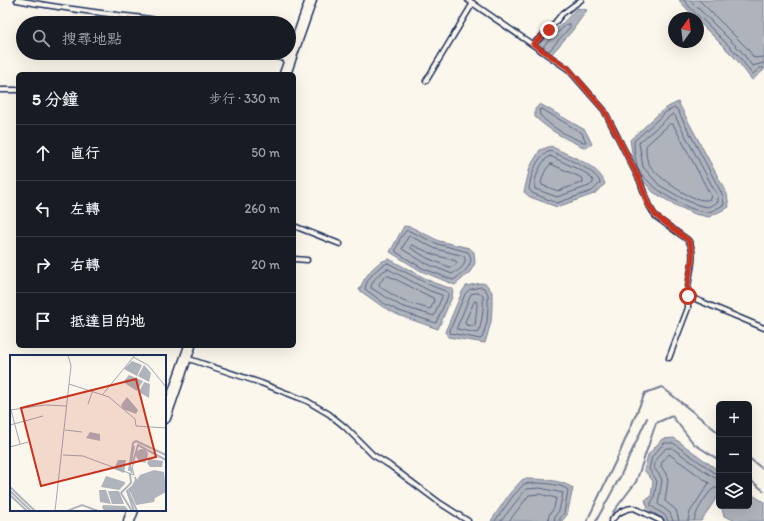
<!DOCTYPE html>
<html lang="zh-TW">
<head>
<meta charset="utf-8">
<style>
	:root { --surface:#171b24; --page:#242831; --text:#f1f3f6; --muted:#9ea1a6; --line:#363941 }
	body { margin:0; font-family:Itim,"LXGW WenKai TC",sans-serif; background:var(--page); color:var(--text) }
	.controls { position:absolute; right:12px; bottom:12px; display:grid; overflow:hidden; border-radius:6px; box-shadow:0 4px 16px #0002 }
	.controls button { width:36px; height:36px; display:grid; place-items:center; padding:0; border:0; border-bottom:1px solid var(--line); background:var(--surface); color:var(--text); font:20px sans-serif }
	.compass { position:absolute; left:668px; top:12px; width:36px; height:36px; border-radius:50%; background:var(--surface); box-shadow:0 4px 16px #0002; rotate:14deg }
	.stop { position:absolute; width:12px; height:12px; margin:-9px; border:3px solid #c8321e; border-radius:50%; background:#fff }
	.stop.end { background:#c8321e; border-color:#fff; box-shadow:0 1px 4px #0008 }
	.list { margin:0; padding:0; list-style:none }
	h2 { display:flex; justify-content:space-between; align-items:center; height:52px; margin:0; padding:0 16px; font-size:17px }
	h2 small { font-size:13px; font-weight:400; color:var(--muted) }
	.list li { display:grid; grid-template-columns:26px 1fr auto; gap:12px; align-items:center; box-sizing:border-box; height:56px; padding:0 16px; border-top:1px solid var(--line) }
	.list b { display:block; font-size:15px; white-space:nowrap }
	.list em { font-size:13px; font-style:normal; color:var(--muted) }
	.icon { flex:none; width:22px; height:22px; fill:none; stroke:currentColor; stroke-width:2; stroke-linecap:round; stroke-linejoin:round }
	.map { position:relative; flex:none; width:764px; height:521px; overflow:hidden }
	.search { position:absolute; background:var(--surface); box-shadow:0 4px 16px #0002; left:16px; top:16px; width:280px; height:44px; display:flex; align-items:center; gap:10px; box-sizing:border-box; padding:0 14px; border-radius:22px; color:var(--muted); font-size:15px }
	.panel { position:absolute; background:var(--surface); box-shadow:0 4px 16px #0002; left:16px; top:72px; width:280px; height:276px; border-radius:6px }
	.map>svg:first-child { display:block }
</style>
</head>
<body>
<div class="map">
<svg width="764" height="521" viewBox="0 0 764 521">
	<rect width="100%" height="100%" fill="#fbf7ec"/>
	<filter id="ink" filterUnits="userSpaceOnUse"><feTurbulence type="fractalNoise" baseFrequency=".025" numOctaves="2"/><feDisplacementMap in="SourceGraphic" scale="8" xChannelSelector="R" yChannelSelector="G"/><feConvolveMatrix kernelMatrix="1 2 1 2 8 2 1 2 1" color-interpolation-filters="sRGB"/></filter>
	<g filter="url(#ink)">
		<path fill="#afb3bb" stroke="#747e96" d="M679 0H764V70L752 80 736 59 698 21V18H695Z
			M577 8 587 10 572 31 549 57 540 51V43L562 24Z
			M678 102 727 194 729 207 709 217 695 214 677 206 653 192 635 171 630 140 664 109Z
			M540 104 585 130 592 144 586 148C567 140 550 131 535 117V109Z
			M551 146C568 156 599 164 605 184L594 194 557 207 530 197 524 192 530 167 540 150Z
			M404 226 411 227 439 241 469 248 474 252 475 263 470 272 455 285 421 271 390 252Z
			M389 259 434 283 453 289 452 297 438 329 398 315 383 307 359 290C365 277 374 262 389 259Z
			M481 283 486 284 492 292V306L491 322 485 343 448 337 445 332 462 292 466 286Z
			M674 438 719 471V494L701 521H666L648 509 645 500 651 497 653 481 644 470 648 455 662 439Z
			M523 479C540 479 559 479 573 488L567 515 562 521H491L510 493Z
			M749 493 764 502V521H736L724 516 722 509 723 506H749Z"/>
		<g fill="none" stroke-linecap="round" stroke-linejoin="round">
			<path stroke="#566483" stroke-width="1" d="M684 0C688 5 698 17 702 19L739 56 751 73 753 74 760 68H764
				M690 0 742 52 752 66 764 63
				M699 0 747 48 754 58 764 57
				M544 49V45L567 24H570V27L549 51 546 50
				M675 108 677 109 723 196 724 205C719 207 712 212 707 212 688 212 646 186 638 168 635 161 634 149 634 141L666 112Z
				M542 109 582 133 586 142H583C567 136 552 128 540 115L539 110Z
				M673 114 675 116 718 197V202L708 207 698 205 681 198 659 185 643 167 639 143Z
				M670 124H673L711 196 710 199C697 206 656 177 649 164 646 160 646 151 646 146Z
				M550 151C561 156 599 171 600 183L592 191 557 203 532 193 529 189C531 175 536 156 550 151Z
				M550 156 584 172 593 180V183L589 186 557 197 535 189C533 180 541 160 550 156Z
				M551 164 580 177 583 179V182L558 191 542 185 541 183C543 176 545 168 551 164Z
				M407 230 438 244 468 252C477 263 462 275 453 280L422 268 396 252V249L400 239Z
				M410 236 436 249 464 256C468 265 459 270 452 274L425 263 402 249 408 237Z
				M412 245 435 255 456 261 457 263 452 267H449L427 258 411 248Z
				M388 263 432 286 448 292V296L436 323 399 311 385 304 365 289C366 279 378 266 388 263Z
				M388 269 430 291 442 295V297L434 316 401 306 371 288C371 281 381 271 388 269Z
				M386 276H389L433 298 434 301 431 308 429 309 403 301 380 287 379 284Z
				M481 287 484 288 488 294V306L487 322 482 338 480 339 450 333V330L465 294 469 290Z
				M480 293 483 296C484 308 482 320 479 332L477 333 457 329V327L470 296 471 294Z
				M475 301 477 302V306L475 325 473 326 466 325 465 322Z
				M495 521 513 496 524 484C535 482 560 483 568 490L564 513 560 518V521
				M501 521 526 489 540 488 563 493 559 511 555 516 554 521
				M509 521 529 495 540 494 556 498 554 508 549 515 548 521
				M668 521 666 516 651 506V503L654 498 657 481 649 469 652 457 664 443H673L715 473 719 474
				M673 521 670 513 658 504 662 480 660 476 654 468 656 459 666 448H672L713 477 719 479
				M679 521 676 510 665 501 668 480 666 474 661 466 662 462 669 454 709 483 690 512 688 521
				M694 521C694 515 707 493 713 489 715 488 716 488 719 488"/>
			<path stroke="#747e96" stroke-width="2" d="M749 458 764 470
				M749 479 764 491
				M610 520 613 512 636 482 656 423 672 416 694 444 719 460
				M587 521 620 452 645 393 662 387 719 433
				M596 521 620 477 647 418"/>
			<defs>
				<path id="service" d="M17 0C47 6 78 10 109 14 129 17 149 17 167 23
					M468 0 568 69 604 110 640 181 648 204 656 217 688 240C699 256 686 278 688 296L764 328
					M533 44 549 30 562 14 581 0
					M261 53 289 60
					M426 81 473 3
					M0 90H18
					M294 226 340 244
					M294 259 307 260
					M186 358 261 383 307 401 329 414 345 427 373 455 389 465 440 503 468 521
					M669 358 688 308V296
					M611 521C616 514 625 508 634 508L661 521"/>
				<path id="tertiary" d="M285 74 311 0
					M165 418 190 346
					M129 521 133 510"/>
			</defs>
			<use href="#service" stroke="#1b2f5e" stroke-width="7"/>
			<use href="#tertiary" stroke="#1b2f5e" stroke-width="13"/>
			<use href="#service" stroke="#fbf7ec" stroke-width="4"/>
			<use href="#tertiary" stroke="#fbf7ec" stroke-width="10"/>
		</g>
	</g>
	<g fill="none" stroke-linecap="round" stroke-linejoin="round" filter="url(#ink)">
		<path stroke="#c8321e" stroke-width="5" d="M549 30 533 44 568 68 604 110 640 181 648 204 656 216 688 240C699 256 685 278 688 296"/>
	</g>
	<g transform="translate(10 355)">
		<rect width="156" height="156" fill="#fbf7ec"/>
		<path d="M122 6 132 10 127 21 114 14ZM134 10 141 18 139 27 128 21ZM119 20 133 26 127 36 113 27ZM134 27 140 29 139 43 129 37ZM117 42 128 55 126 59 113 54 111 50ZM80 77 90 79V86L76 83ZM126 100a6 6 0 1 1 12 0a6 6 0 1 1-12 0ZM139 104 153 106 152 112H140L137 108ZM108 105H116L114 118 104 114ZM144 115 154 117 156 137 145 143 144 147 126 150 120 136 130 120ZM96 121 115 127V129L109 135 91 132ZM89 135H96L101 149 90 147ZM98 136H109L114 149H102ZM93 150 115 151 119 156H95L92 153Z" fill="#afb3bb"/>
		<path fill="none" stroke="#afb3bb" stroke-width="2" d="M123 107 128 90 156 105M119 116 123 88 126 86 156 100M122 118 120 111 124 91M120 119 121 128 111 138 122 156M125 122 126 125 119 138 127 156M123 131 117 136 124 156M0 132 25 156M0 136 21 156M0 140 17 156M57 156 72 150 88 156"/>
		<path fill="none" stroke="#a1a7b3" stroke-width="1" d="M123 2 138 10 156 32M59 29 99 42 125 64 126 71 156 73M93 39 125 0M78 49 83 35M0 55 35 50 57 51M1 55 10 89M0 70 33 61M55 75 72 77M0 92 18 87M53 100 73 101 124 120 122 112 125 106 136 107M45 156 61 11 58 0"/>
		<path fill="#c8321e" fill-opacity="0.15" stroke="#c8321e" stroke-width="2" d="M126 24 146 102 31 131 11 53Z"/>
		<rect width="156" height="156" fill="none" stroke="#1b2f5e" stroke-width="2"/>
	</g>
</svg>
<div class="controls">
<button>+</button>
<button>−</button>
<button><svg class="icon" aria-label="layers" viewBox="0 0 24 24"><path d="M12 4l9 5-9 5-9-5zM3 14l9 5 9-5"/></svg></button>
</div>
<svg class="compass" viewBox="-18 -18 36 36"><path d="M0-13l5 13h-10z" fill="#e53935"/><path d="M0 13l5-13h-10z" fill="#9ea1a6"/></svg>
<div class="stop" style="left:688px;top:296px"></div>
<div class="stop end" style="left:549px;top:30px"></div>
<div class="search"><svg class="icon" aria-label="search" viewBox="0 0 24 24"><circle cx="10" cy="10" r="6"/><path d="M15 15l6 6"/></svg>搜尋地點</div>
<section class="panel">
<h2>5 分鐘<small>步行 · 330 m</small></h2>
<ul class="list">
<li><svg class="icon" aria-label="ahead" viewBox="0 0 24 24"><path d="M12 20V5M6 11l6-6 6 6"/></svg><div><b>直行</b></div><em>50 m</em></li>
<li><svg class="icon" aria-label="left" viewBox="0 0 24 24"><path d="M17 20v-9H6M10 6l-5 5 5 5"/></svg><div><b>左轉</b></div><em>260 m</em></li>
<li><svg class="icon" aria-label="right" viewBox="0 0 24 24"><path d="M7 20v-9h11M14 6l5 5-5 5"/></svg><div><b>右轉</b></div><em>20 m</em></li>
<li><svg class="icon" aria-label="arrive" viewBox="0 0 24 24"><path d="M6 21V4h12l-3 4 3 4H6"/></svg><div><b>抵達目的地</b></div></li>
</ul>
</section>
</div>
</body>
</html>
